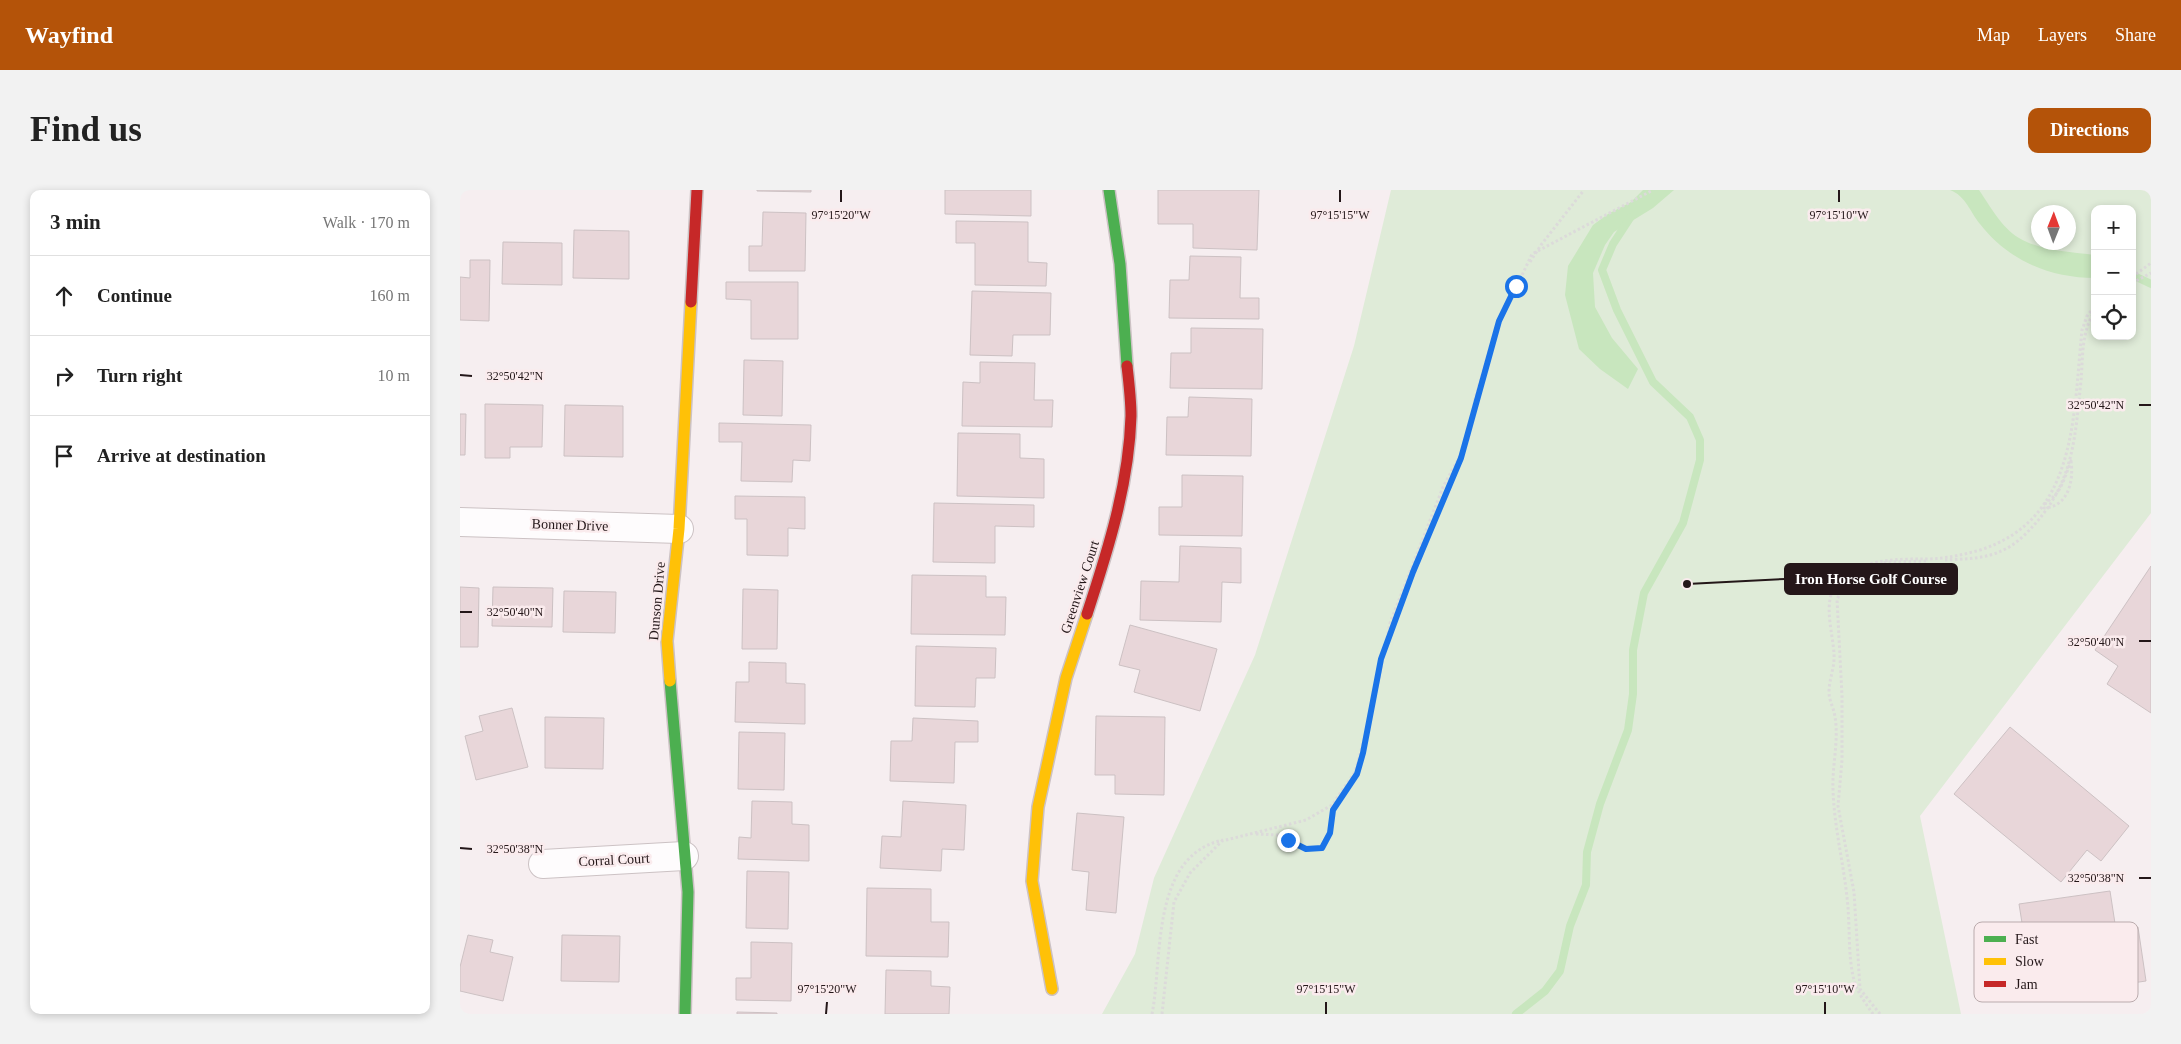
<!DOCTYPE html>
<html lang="en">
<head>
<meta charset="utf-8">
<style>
	:root { --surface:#fff; --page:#f2f2f2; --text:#222; --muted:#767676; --line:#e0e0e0; --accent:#b45309 }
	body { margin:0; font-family:Georgia,serif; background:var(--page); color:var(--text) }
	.controls { position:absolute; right:15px; top:15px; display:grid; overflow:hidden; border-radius:10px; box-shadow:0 2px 8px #0003 }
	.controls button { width:45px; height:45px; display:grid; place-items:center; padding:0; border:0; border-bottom:1px solid var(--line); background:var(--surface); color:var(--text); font:25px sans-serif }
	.compass { position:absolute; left:1571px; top:15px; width:45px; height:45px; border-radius:50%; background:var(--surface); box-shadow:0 2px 8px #0003; rotate:1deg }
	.stop { position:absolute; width:15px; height:15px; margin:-11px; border:4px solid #1a73e8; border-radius:50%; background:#fff }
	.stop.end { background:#1a73e8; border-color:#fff; box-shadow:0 1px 5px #0008 }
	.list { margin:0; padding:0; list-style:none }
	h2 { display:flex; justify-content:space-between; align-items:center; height:65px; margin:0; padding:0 20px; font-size:21px }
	h2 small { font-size:16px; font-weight:400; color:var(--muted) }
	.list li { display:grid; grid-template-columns:32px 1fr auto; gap:15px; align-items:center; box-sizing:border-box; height:80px; padding:0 20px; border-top:1px solid var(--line) }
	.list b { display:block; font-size:19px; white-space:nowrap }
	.list em { font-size:16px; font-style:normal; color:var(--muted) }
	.icon { flex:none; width:28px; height:28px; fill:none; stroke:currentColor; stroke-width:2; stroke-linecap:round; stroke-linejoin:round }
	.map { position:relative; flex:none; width:1691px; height:824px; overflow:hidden; border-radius:10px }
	header { display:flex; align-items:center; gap:30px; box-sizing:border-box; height:70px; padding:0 25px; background:var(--accent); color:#fff }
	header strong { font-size:24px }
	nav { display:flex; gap:28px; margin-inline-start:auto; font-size:18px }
	.intro { display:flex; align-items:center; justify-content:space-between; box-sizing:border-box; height:120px; padding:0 30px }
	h1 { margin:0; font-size:35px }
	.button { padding:12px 22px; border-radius:10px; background:var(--accent); color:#fff; font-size:18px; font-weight:700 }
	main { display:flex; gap:30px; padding:0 30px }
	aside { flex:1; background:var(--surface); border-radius:10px; box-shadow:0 2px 8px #0003 }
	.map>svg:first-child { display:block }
</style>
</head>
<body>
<header>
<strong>Wayfind</strong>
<nav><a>Map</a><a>Layers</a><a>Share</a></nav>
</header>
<div class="intro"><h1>Find us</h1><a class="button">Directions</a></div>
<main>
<aside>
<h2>3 min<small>Walk · 170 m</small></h2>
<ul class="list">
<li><svg class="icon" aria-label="ahead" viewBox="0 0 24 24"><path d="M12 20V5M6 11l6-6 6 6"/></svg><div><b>Continue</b></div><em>160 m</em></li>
<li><svg class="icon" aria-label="right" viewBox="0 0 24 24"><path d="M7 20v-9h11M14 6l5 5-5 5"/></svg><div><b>Turn right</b></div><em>10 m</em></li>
<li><svg class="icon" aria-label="arrive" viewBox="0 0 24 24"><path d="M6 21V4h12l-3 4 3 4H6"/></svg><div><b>Arrive at destination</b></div></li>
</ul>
</aside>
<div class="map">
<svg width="1691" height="824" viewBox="0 0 1691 824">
	<rect width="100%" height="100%" fill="#f6eef0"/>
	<path fill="#dfebd8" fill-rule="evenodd" d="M931 0H1691V323L1460 626 1501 824H642L675 764 694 688 795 465 894 156ZM1635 19H1672V146H1635ZM1578 22H1608V52H1578Z"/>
	<path fill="#c8e6be" d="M1183 0H1214L1193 18 1154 42 1145 55 1133 83 1135 117 1152 148 1178 179 1168 199 1140 179 1119 159 1105 105 1108 76 1133 35 1148 24 1171 12Z
		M1490 0H1519C1530 16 1542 38 1559 48 1581 61 1610 62 1635 65V88C1589 88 1548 70 1520 34 1510 22 1506 6 1490 0Z"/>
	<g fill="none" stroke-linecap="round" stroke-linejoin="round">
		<path stroke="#c8e6be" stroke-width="8" d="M1672 85 1691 94
			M1056 824 1085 801 1100 781 1110 736 1126 695 1127 662 1140 614 1168 540 1173 504V460L1184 403 1223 333 1240 270V250L1230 227 1193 192 1157 120 1142 80 1153 54 1170 28"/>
	</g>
	<path fill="#e8d6d9" stroke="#ccc1c3" d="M297 0H351V2L297 1Z
		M485 0H571V26L485 24Z
		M698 0H799L797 60 733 58V34H698Z
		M303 22 346 23 345 81H289V56H302Z
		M496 31 568 32V72L587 73 586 96 515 95V53H496Z
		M114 40 169 41V89L113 88Z
		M43 52 102 53V95L42 94Z
		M730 66 781 67 780 108H799V129L709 128 710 90H729Z
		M10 70H30L29 131 0 130V87L10 88Z
		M266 92H338V149H291V110L266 109Z
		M512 101 591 103 590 145H553L552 166 510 165Z
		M731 138 803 139 802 199 710 198 711 163H731Z
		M284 170 323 171 322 226 283 225Z
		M520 172 575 173 574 210H593L592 237 502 236 503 192 520 193Z
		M729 207 792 209 791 266 706 265 707 227H728Z
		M25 214 83 215 82 257H50V268H25Z
		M105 215 163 216V267L104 266Z
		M0 224H6L5 265H0Z
		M259 233 351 235 350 271 333 270 332 292 281 291 282 252H259Z
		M498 243 560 244V268L584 269V308L497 306Z
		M722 285 783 286 782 346 699 345V317H722Z
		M275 306 345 307V339L328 338V366L287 365V329H275Z
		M474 313 574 315V337L535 336V373L473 372Z
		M720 356 781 358V393L762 392 761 432 680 430 681 391 719 392Z
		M1691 376V523L1647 494 1658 476 1635 460Z
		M452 385 526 386V407H546L545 445 451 444Z
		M0 397 19 398 18 457H0Z
		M33 397 93 398 92 437 32 436Z
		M283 399 318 400 317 459H282Z
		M104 401 156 402 155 443 103 442Z
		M670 435 757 459 740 521 674 502 680 480 659 475Z
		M456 456 536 458 535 488H516L515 517 455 516Z
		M289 472 326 473V493L345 494V534L275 532 276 492H289Z
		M52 518 68 577 16 590 5 546 23 541 19 526Z
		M636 526 705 527 704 605 655 604V585H635Z
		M85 527 144 528 143 579 85 578Z
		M453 528 518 531V552H495L494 593 430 591 431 551H452Z
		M1550 537 1669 636 1641 671 1627 660 1601 692 1494 604Z
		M279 542 325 543 324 600 278 599Z
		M292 611 332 612V634L349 635V671L278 669 279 647 291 648Z
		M443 611 506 615 504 660 482 659 481 681 420 678 422 646 441 647Z
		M617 623 664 627 656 723 626 720 629 682 612 680Z
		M287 681 329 682 328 739 286 738Z
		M407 698 471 699V732H489L488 767 406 766Z
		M1650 701 1656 740 1678 737 1686 791 1556 810 1548 760 1566 758 1559 714Z
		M8 745 33 750 30 762 53 767 43 811 0 801V777Z
		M102 745 160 746 159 792 101 791Z
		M291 752 332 753 331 811 276 810V788H291Z
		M426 780 471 781V796L490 797 489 824H425Z
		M277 822 317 823V824H277Z"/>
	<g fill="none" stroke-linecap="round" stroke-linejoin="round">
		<defs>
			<path id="street" d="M0 332 219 339
				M83 674 224 666"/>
			<path id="fast" d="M649 0 660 74 667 176
				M210 491 228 702 225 824"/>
			<path id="slow" d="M210 491 207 451 219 339 231 112
				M592 799 572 691 578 617 606 488 627 424"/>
			<path id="jam" d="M231 112 237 0
				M627 424C648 360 669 294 671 226 671 210 669 193 667 176"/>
		</defs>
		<use href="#street" stroke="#ccc2c4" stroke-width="30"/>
		<use href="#fast" stroke="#ccc2c4" stroke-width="14"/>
		<use href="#slow" stroke="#ccc2c4" stroke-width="14"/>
		<use href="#jam" stroke="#ccc2c4" stroke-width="14"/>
		<path stroke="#dcdada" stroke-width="3" stroke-dasharray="2.5 2.5" stroke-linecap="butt" d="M1070 72 1081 55 1124 0
			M1672 87 1691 73
			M1672 93 1691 83
			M1611 271C1614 291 1608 317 1584 318L1586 312C1601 305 1605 286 1611 271Z
			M1485 370C1503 369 1525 369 1541 361 1554 356 1565 345 1574 335 1614 291 1615 247 1621 191 1623 168 1621 141 1635 121
			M930 443 1000 270
			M909 525 922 465
			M796 644 818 645 846 659H862L870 643 873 620 897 584 904 556
			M692 824C703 769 690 666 763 650
			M702 824 714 712 730 683 762 651 846 630 872 615 895 582 914 514 930 433 983 297 1008 251 1015 209 1033 147 1072 64 1193 0
			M1413 824C1406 814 1397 802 1394 790 1388 767 1390 742 1388 718 1385 678 1374 639 1373 599 1372 576 1379 550 1375 527 1374 518 1369 511 1369 502 1369 489 1375 477 1374 464 1373 443 1362 411 1377 393 1398 369 1436 369 1465 369 1484 369 1502 365 1520 360 1618 329 1613 225 1622 140L1627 126 1635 116
			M1420 824 1400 799 1394 702 1378 616 1382 570V506L1377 409 1387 393 1406 380 1426 372 1467 371"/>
		<use href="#street" stroke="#fefcfd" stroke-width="28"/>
		<use href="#fast" stroke="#4caf50" stroke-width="11"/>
		<use href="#slow" stroke="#ffc107" stroke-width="11"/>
		<use href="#jam" stroke="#c62828" stroke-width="11"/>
	</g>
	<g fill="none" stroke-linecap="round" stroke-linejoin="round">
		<path stroke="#1a73e8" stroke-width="6" d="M828 650 846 659 862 658 870 643 873 620 897 584 903 563 921 469 953 382 1001 268 1039 131 1056 96"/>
	</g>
	<path fill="none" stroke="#241719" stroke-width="2" d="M381 12V0M880 12V0M1379 12V0M0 185 12 186M1679 215H1691M0 422H12M1679 451H1691M0 658 12 659M1679 688H1691M366 824 367 812M866 824V812M1365 824V812"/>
	<g text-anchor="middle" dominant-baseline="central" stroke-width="5" stroke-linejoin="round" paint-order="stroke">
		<g font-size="14" fill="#241719" stroke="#faebed">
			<text transform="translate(110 335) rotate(2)">Bonner Drive</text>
			<text transform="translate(620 397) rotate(-72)">Greenview Court</text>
			<text transform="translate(197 411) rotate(-85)">Dunson Drive</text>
			<text transform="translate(154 670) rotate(-3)">Corral Court</text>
		</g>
	</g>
	<rect x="1514" y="732" width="164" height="80" rx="8" fill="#faebed" stroke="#baabad" stroke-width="1"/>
	<rect x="1524" y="746" width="22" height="6" fill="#4caf50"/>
	<rect x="1524" y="768" width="22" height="7" fill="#ffc107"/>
	<rect x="1524" y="791" width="22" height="6" fill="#c62828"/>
	<g font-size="14" fill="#241719">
		<text x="1555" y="754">Fast</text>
		<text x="1555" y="776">Slow</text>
		<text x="1555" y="799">Jam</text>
	</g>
	<g font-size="12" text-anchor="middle" fill="#241719" stroke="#faebed" stroke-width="5" stroke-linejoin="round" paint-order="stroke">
		<text x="381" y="29">97°15'20"W</text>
		<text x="880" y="29">97°15'15"W</text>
		<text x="1379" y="29">97°15'10"W</text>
		<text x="55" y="190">32°50'42"N</text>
		<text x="1636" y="219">32°50'42"N</text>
		<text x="55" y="426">32°50'40"N</text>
		<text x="1636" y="456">32°50'40"N</text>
		<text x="55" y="663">32°50'38"N</text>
		<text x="1636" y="692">32°50'38"N</text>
		<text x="367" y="803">97°15'20"W</text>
		<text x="866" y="803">97°15'15"W</text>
		<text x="1365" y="803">97°15'10"W</text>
	</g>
	<path fill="none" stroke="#241719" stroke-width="2" d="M1227 394L1325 389"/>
	<circle fill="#241719" stroke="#faebed" stroke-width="2" cx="1227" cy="394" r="5"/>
	<rect fill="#241719" stroke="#241719" stroke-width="2" x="1325" y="374" width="172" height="30" rx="5"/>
	<g font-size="15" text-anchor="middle" font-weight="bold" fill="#fff">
		<text x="1411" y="394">Iron Horse Golf Course</text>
	</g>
</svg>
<div class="controls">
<button>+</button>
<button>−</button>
<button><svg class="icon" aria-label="locate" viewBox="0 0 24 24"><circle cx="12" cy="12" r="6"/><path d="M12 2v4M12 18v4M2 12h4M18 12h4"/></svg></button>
</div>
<svg class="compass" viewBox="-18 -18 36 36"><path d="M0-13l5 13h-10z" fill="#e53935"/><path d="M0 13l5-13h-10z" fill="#767676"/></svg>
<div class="stop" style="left:1056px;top:96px"></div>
<div class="stop end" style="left:828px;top:650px"></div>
</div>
</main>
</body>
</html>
